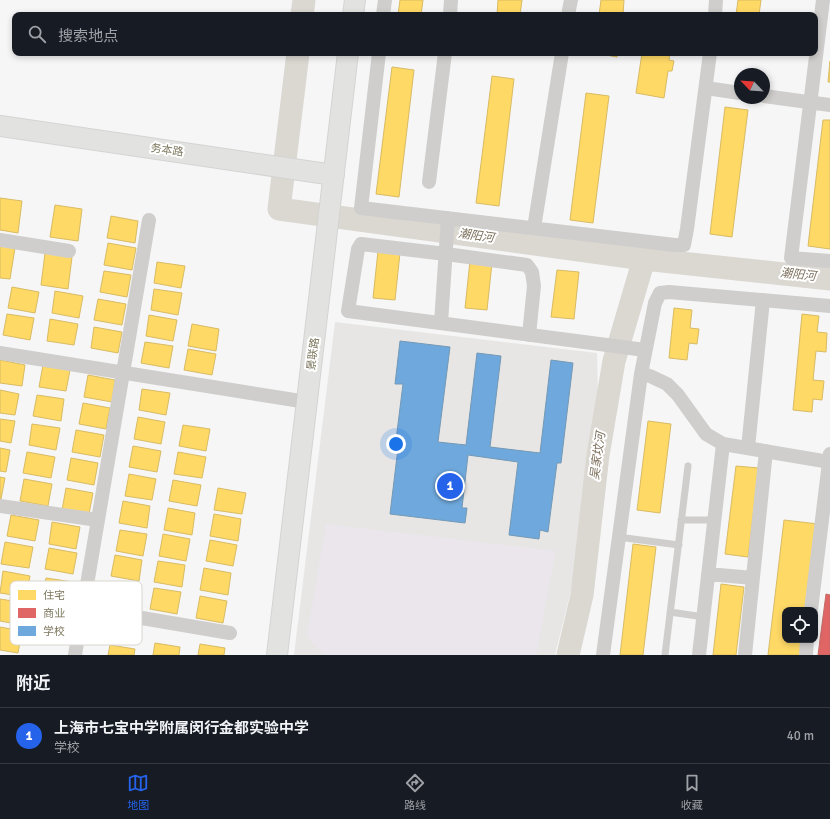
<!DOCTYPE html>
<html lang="zh">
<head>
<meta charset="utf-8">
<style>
	:root { --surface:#171b24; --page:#20242c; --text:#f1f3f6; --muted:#9ea1a6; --line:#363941; --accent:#2563eb }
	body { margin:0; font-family:Signika,"Noto Sans SC",sans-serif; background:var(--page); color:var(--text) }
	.controls { position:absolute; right:12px; bottom:12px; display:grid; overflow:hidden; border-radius:8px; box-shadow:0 2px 6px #0003 }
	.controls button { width:36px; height:36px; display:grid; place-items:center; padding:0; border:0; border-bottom:1px solid var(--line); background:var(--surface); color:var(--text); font:20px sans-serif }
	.compass { position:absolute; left:734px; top:68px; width:36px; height:36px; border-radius:50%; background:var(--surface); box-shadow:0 2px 6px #0003; rotate:295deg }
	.you { position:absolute; left:396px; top:444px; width:14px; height:14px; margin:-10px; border:3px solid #fff; border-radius:50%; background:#1a73e8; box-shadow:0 0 0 6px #1a73e833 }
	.badge { display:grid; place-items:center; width:26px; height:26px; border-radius:50%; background:var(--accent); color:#fff; font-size:13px; font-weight:700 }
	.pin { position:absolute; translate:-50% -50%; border:2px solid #fff; box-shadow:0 1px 4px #0006 }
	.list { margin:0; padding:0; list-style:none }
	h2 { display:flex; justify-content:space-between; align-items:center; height:52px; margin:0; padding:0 16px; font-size:17px }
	h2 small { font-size:13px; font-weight:400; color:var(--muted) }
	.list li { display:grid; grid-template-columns:26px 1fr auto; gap:12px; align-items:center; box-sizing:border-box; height:56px; padding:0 16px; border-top:1px solid var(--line) }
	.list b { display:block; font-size:15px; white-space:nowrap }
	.list p { margin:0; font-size:13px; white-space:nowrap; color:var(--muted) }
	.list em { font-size:13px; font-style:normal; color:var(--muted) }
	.icon { flex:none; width:22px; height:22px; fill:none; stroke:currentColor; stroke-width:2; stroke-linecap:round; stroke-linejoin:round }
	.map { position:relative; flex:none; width:830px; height:655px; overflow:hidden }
	.search { position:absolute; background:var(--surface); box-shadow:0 2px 6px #0003; left:12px; right:12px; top:12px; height:44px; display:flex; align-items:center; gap:10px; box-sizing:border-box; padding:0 14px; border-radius:8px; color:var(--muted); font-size:15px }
	.sheet { height:108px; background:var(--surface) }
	nav { display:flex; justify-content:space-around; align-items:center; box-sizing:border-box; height:56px; border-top:1px solid var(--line); background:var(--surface); font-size:11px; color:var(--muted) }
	nav a { display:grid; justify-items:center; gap:2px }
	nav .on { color:var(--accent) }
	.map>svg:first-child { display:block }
</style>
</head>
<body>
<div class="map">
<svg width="830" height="655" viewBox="0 0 830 655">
	<rect width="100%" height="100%" fill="#f6f6f7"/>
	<path fill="#e7e6e5" d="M335 322 597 353 598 398 575 574 555 655H294Z"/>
	<path fill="#eae6eb" d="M326 524 556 551 536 655H324L307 636Z"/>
	<path fill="#ffd966" stroke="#d8bb63" d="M400 0H423L421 15H398Z
		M498 0H522L520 15H497Z
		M601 0H624L623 15H599Z
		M738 0H761L759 15H736Z
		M595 53H618L617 57Z
		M642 53H670L669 60 674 61 672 71H668L664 98 636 93Z
		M830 61V82H828Z
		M392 67 414 70 399 197 376 194Z
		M492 76 514 79 499 206 476 203Z
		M586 93 609 96 593 223 570 220Z
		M725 107 748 110 732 237 710 234Z
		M823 120H830V249L808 246Z
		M0 198 22 201 18 233 0 230Z
		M55 205 82 209 78 241 50 237Z
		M111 216 138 221 135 243 107 238Z
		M108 243 136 248 132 270 104 265Z
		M0 245 15 248 10 279 0 278Z
		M378 251 400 253 395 300 373 298Z
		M45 253 72 257 68 289 41 285Z
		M470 261 492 263 487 310 465 308Z
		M157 262 185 266 181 288 154 283Z
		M557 270 579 272 574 319 551 317Z
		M104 271 131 275 127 297 100 292Z
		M12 287 39 292 35 313 8 308Z
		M154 289 182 293 178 315 151 310Z
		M55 291 83 296 79 318 52 313Z
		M98 299 126 304 122 325 94 320Z
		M674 308 692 310 690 328 699 329 697 344 689 343 687 360 669 358Z
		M7 314 34 318 30 340 3 335Z
		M802 314 819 316 817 332 827 333 826 352 816 351 813 380 824 381 822 400 813 399 812 412 793 410Z
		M149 315 177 320 173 341 146 336Z
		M50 319 78 324 74 345 47 341Z
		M192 324 219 329 216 351 188 346Z
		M94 327 122 332 118 353 91 348Z
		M145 342 173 346 169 368 141 363Z
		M188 349 216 354 212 375 184 370Z
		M0 360 25 365 22 386 0 383Z
		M43 365 70 370 66 391 39 387Z
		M88 375 115 380 112 402 84 397Z
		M142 389 170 393 166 415 139 410Z
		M0 390 19 394 15 415 0 413Z
		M37 395 64 399 61 421 33 416Z
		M83 403 110 408 106 429 79 424Z
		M138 417 165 422 161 444 134 439Z
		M0 419 15 421 11 443 0 441Z
		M648 421 671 424 660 513 637 510Z
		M32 424 60 428 56 450 29 445Z
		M183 425 210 429 206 451 179 446Z
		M76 430 104 435 100 457 72 452Z
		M133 446 161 451 157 472 129 467Z
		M0 448 10 450 6 472 0 471Z
		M27 452 55 457 51 478 23 473Z
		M178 452 206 457 202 478 174 474Z
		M71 458 98 463 94 485 67 480Z
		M736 466 759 468 748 557 725 554Z
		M129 474 156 479 152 500 125 496Z
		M0 477 5 478 1 499H0Z
		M24 479 52 484 48 506 20 501Z
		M173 480 201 485 197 506 169 501Z
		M66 488 93 493 89 514 62 510Z
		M218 488 246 493 242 514 214 510Z
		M123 501 150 506 147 528 119 523Z
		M168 508 195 513 192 535 164 530Z
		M214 514 241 519 238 541 210 536Z
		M11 515 39 520 35 541 7 536Z
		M784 520 818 524 808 610H785V640H805L803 655H768Z
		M52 522 80 527 76 549 49 544Z
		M120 530 147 534 143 556 116 551Z
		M163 534 190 539 186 561 159 556Z
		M210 540 237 545 233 566 206 561Z
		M5 542 33 547 29 568 1 564Z
		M633 544 656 547 643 655H620Z
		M49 548 77 553 73 574 45 569Z
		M115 555 142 560 139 581 111 576Z
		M158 561 185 565 182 587 154 582Z
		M204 568 231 573 228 595 200 590Z
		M3 571 30 576 26 597 0 593Z
		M46 578 73 582 70 604 42 599Z
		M721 584 744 587 736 655H713Z
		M154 588 181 592 177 614 150 609Z
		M200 596 227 601 223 623 196 618Z
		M0 599 26 603 22 625 0 621Z
		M0 627 22 631 18 653 0 650Z
		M155 643 180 647 179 655H153Z
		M200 644 225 648 224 655H198Z
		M110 645 135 649 134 655H108Z"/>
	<path fill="#e06666" stroke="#c26b63" d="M826 594 830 595V655H818Z"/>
	<path fill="#6fa8dc" stroke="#7399b6" d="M400 341 450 347 438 442 466 445 477 353 501 356 490 447 540 453 551 360 573 363 561 463H557L548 532 540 530 539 539 509 535 518 462 468 455 462 508H467L465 523 390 514 398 448H395L403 384H395Z"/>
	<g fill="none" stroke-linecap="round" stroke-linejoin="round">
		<path stroke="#dbd7d1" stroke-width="23" d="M302 15 304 0
			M298 53 279 209 644 259 830 279
			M568 655 582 595 598 455 614 361 644 259"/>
		<defs>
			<path id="secondary" d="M353 15 355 0
				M0 126 334 175
				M277 655 348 53"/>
		</defs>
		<use href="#secondary" stroke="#d4d4d3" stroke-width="22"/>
		<path stroke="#cfcecc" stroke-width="7" d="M681 520H715
			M618 537 679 545
			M670 612 704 617
			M665 655 688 466"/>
		<path stroke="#cfcecc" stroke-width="14" d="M823 0 791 258 830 261
			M383 15 385 0
			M450 15 451 0
			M568 15 571 0
			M715 15 716 0
			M379 53 361 208 675 245H684L687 229 710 53
			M706 88 740 93
			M764 96 830 105
			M429 182 445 53
			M534 228 562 53
			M0 240 69 251
			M441 323 448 218
			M529 335 534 286 532 272 527 265 446 254 361 244 358 249 348 311 645 350
			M0 353 307 402
			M641 374 650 376 667 384 678 395 706 434 723 444 830 462
			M748 448 763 300
			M0 506 98 520
			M708 574 753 578
			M83 608 230 633
			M811 610 830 454
			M75 655 149 220
			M603 655 641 374 655 303 660 293 669 292 830 306
			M699 655 723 444
			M745 655 766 451
			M806 655 807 640"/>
		<use href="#secondary" stroke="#e2e2e0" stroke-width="20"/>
	</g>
	<g text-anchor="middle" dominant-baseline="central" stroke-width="4" stroke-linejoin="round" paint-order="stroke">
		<g font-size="11" fill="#7c765d" stroke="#fff">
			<text transform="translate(167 150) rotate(8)">务本路</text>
			<text transform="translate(313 354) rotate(-83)">景联路</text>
		</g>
		<g font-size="12" font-style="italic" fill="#7c705c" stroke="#fff">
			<text transform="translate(476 236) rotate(8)">潮阳河</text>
			<text transform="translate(798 275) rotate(6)">潮阳河</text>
			<text transform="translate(598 456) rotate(-82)">吴家坟河</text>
		</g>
	</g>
	<rect x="10" y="581" width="132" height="64" rx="6" fill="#fff" stroke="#d8d6ce" stroke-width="1"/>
	<rect x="18" y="590" width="18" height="10" fill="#ffd966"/>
	<rect x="18" y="608" width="18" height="10" fill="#e06666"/>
	<rect x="18" y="626" width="18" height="10" fill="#6fa8dc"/>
	<g font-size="11" fill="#7c765d">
		<text x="43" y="599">住宅</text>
		<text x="43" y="617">商业</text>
		<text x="43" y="635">学校</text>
	</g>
</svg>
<div class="controls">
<button><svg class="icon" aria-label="locate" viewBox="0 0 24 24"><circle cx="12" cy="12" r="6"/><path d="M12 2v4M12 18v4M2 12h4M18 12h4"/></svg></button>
</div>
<svg class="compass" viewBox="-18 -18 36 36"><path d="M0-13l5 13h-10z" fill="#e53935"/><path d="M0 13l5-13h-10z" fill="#9ea1a6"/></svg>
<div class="you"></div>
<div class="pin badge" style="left:450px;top:486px">1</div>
<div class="search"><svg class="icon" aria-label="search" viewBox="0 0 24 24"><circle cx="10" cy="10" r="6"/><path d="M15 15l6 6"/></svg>搜索地点</div>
</div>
<section class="sheet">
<h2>附近<small></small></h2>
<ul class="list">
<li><span class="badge">1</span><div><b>上海市七宝中学附属闵行金都实验中学</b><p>学校</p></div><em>40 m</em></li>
</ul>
</section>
<nav>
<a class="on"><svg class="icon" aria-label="map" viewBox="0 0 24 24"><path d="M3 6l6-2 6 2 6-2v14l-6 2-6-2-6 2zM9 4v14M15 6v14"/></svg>地图</a>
<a><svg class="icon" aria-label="directions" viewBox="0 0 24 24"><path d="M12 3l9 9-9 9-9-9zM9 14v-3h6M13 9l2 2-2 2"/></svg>路线</a>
<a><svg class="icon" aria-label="saved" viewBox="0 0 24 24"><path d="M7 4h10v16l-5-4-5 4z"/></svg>收藏</a>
</nav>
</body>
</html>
